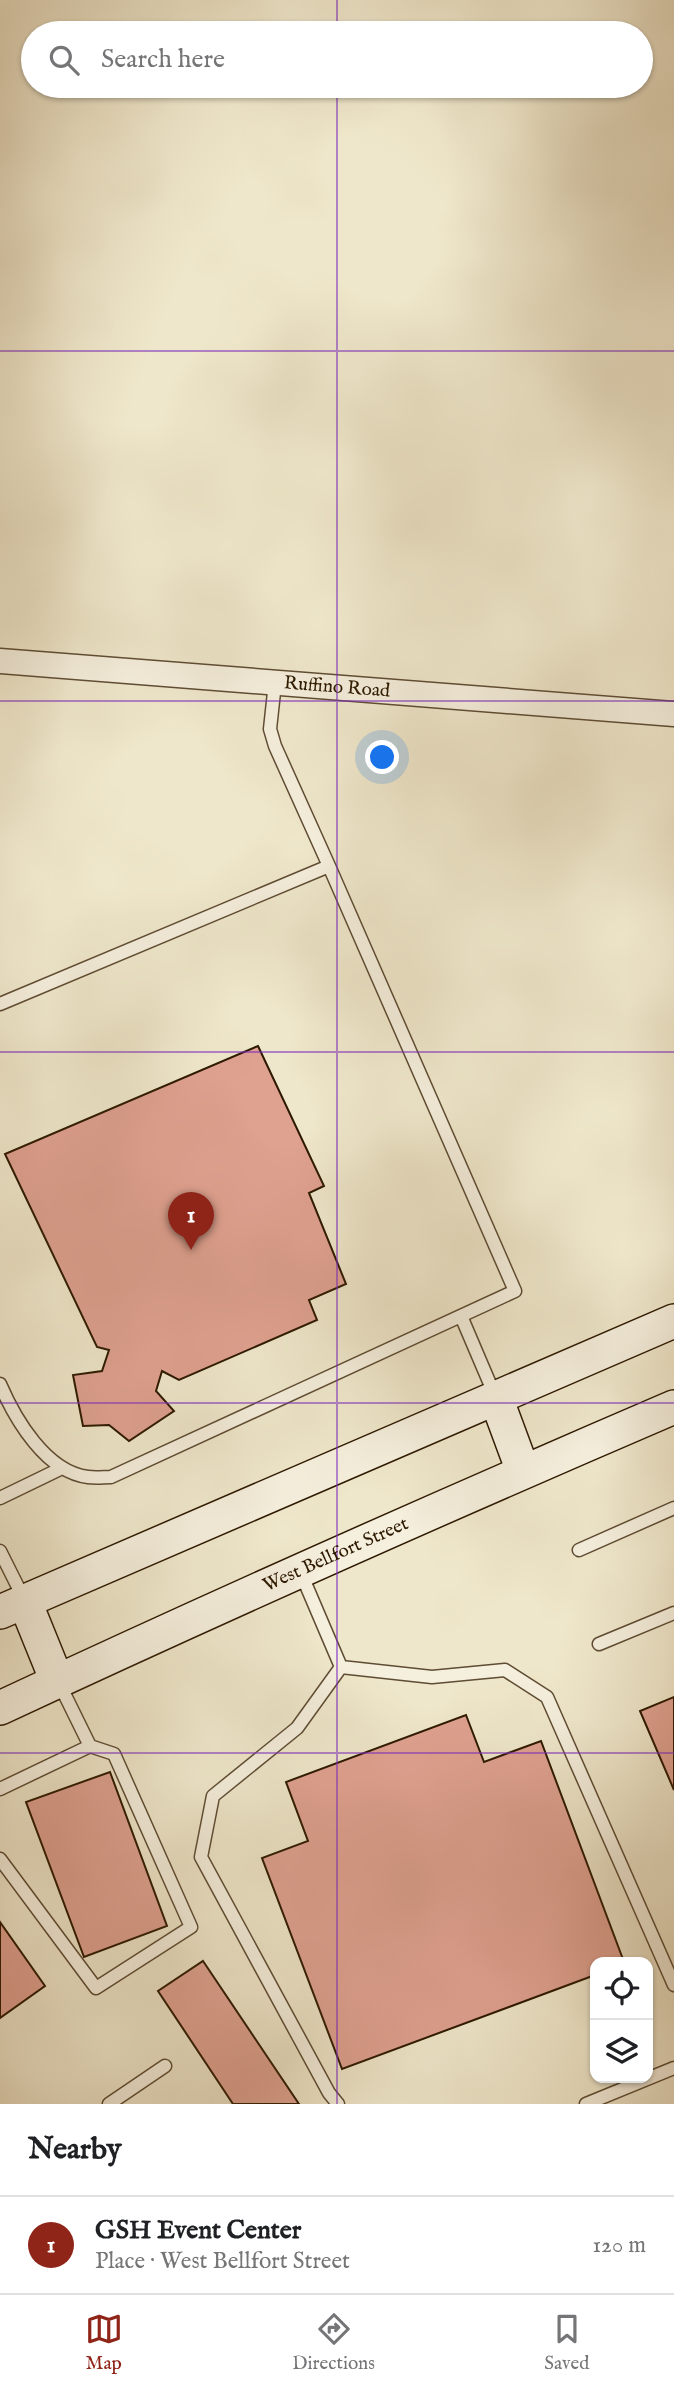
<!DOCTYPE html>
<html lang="en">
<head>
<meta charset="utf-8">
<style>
	:root { --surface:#fff; --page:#f2f2f2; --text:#202124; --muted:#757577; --line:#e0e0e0; --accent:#8f2418 }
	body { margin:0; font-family:"IM FELL English",serif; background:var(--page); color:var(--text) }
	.controls { position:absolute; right:21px; bottom:21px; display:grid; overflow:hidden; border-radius:14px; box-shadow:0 2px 5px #0004 }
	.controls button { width:63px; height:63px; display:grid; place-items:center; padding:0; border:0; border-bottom:2px solid var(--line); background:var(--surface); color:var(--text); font:35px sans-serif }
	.you { position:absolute; left:383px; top:758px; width:24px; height:24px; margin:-18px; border:5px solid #fff; border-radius:50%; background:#1a73e8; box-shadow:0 0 0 10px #1a73e833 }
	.badge { display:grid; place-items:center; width:46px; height:46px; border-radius:50%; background:var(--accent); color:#fff; font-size:23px; font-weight:700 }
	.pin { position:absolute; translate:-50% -58px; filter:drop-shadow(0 2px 4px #0008) }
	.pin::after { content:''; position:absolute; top:37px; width:24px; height:21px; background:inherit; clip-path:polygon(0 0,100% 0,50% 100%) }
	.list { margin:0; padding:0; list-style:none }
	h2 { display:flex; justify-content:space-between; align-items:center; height:91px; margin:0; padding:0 28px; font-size:30px }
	h2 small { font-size:23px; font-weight:400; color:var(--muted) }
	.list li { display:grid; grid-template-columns:46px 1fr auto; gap:21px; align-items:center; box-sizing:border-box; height:98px; padding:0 28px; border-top:2px solid var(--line) }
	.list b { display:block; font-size:26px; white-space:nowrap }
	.list p { margin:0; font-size:23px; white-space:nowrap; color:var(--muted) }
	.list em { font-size:23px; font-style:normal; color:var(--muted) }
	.icon { flex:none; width:38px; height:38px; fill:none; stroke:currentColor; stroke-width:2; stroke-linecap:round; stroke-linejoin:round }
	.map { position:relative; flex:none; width:674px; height:2104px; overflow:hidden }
	.search { position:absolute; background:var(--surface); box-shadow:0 2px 5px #0004; left:21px; right:21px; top:21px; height:77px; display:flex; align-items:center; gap:18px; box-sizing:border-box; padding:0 24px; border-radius:38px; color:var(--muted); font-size:26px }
	.sheet { height:189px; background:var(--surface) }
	nav { display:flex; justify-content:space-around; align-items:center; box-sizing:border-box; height:98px; border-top:2px solid var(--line); background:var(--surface); font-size:19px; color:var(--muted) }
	nav a { display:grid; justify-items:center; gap:4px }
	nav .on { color:var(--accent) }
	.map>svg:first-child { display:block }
</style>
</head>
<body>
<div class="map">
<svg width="674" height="2104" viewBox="0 0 674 2104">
	<rect width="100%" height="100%" fill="#efe7cb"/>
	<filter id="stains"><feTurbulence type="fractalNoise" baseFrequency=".00286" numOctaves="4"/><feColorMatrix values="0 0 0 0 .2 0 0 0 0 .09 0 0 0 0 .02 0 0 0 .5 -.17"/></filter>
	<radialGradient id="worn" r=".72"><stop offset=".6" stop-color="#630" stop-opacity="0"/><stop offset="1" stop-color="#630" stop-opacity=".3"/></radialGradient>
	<path fill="#dfa190" stroke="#2d1900" stroke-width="2" d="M258 1046 324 1186 309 1193 346 1284 309 1300 317 1320 179 1380 162 1371 156 1391 174 1411 129 1441 109 1425 83 1426 73 1375 102 1371 109 1350 97 1347 5 1154Z
		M674 1697V1790L640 1711Z
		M466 1715 484 1762 541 1741 624 1962H595V1975L342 2069 262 1858 308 1841 286 1782Z
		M110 1772 167 1926 84 1957 26 1802Z
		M0 1922 45 1986 0 2018Z
		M203 1961 299 2104H233L158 1991Z"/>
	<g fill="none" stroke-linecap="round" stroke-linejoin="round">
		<defs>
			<path id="lane" d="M275 683 270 729 275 746 329 866
				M0 1004 329 866 515 1291 111 1477C104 1477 96 1478 88 1477 46 1472 15 1419 0 1384
				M461 1316 496 1398
				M0 1498 62 1468
				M579 1550 674 1508
				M0 1551 25 1601
				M300 1571 341 1667
				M599 1644 674 1613
				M341 1667 432 1677 505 1670 547 1697 674 1985
				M0 1789 90 1746
				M0 1859 96 1988 191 1927 114 1754 90 1746 58 1681
				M109 2104 165 2066
				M338 2104 329 2093 201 1857 213 1796 297 1728 341 1667
				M586 2104 674 2068"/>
			<g id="street">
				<path id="s1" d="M0 661 674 714"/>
			</g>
			<g id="secondary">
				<path d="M496 1398 523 1471"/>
				<path d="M25 1602 57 1681"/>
				<path d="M0 1612 674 1321"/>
				<path id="s2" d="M0 1708C223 1604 448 1504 674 1407"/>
			</g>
		</defs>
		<use href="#lane" stroke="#5e4c33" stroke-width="15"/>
		<use href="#street" stroke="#5e4c33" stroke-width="27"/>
		<use href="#secondary" stroke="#2d1900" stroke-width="36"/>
		<use href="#lane" stroke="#f5efdd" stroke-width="12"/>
		<use href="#street" stroke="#f5efdd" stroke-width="24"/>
		<use href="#secondary" stroke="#f5efdd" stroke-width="33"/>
	</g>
	<path fill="none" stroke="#7b2cbf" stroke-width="2" stroke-opacity="0.55" d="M337 0V33M337 86V2104M0 351H674M0 701H674M0 1052H674M0 1403H674M0 1753H674"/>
	<g text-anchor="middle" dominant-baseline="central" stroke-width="6" stroke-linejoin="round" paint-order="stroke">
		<g font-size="19" fill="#2d1900" stroke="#f5efdd">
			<text stroke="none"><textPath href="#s1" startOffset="338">Ruffino Road</textPath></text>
			<text stroke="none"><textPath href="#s2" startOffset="369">West Bellfort Street</textPath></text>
		</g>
	</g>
	<rect width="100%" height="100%" filter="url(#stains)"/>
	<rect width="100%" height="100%" fill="url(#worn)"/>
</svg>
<div class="controls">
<button><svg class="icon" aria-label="locate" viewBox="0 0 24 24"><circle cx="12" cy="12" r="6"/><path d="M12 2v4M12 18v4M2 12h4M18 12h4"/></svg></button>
<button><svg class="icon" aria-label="layers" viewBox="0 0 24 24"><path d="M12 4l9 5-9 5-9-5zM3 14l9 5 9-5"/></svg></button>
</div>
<div class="you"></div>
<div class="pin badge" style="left:191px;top:1250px">1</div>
<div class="search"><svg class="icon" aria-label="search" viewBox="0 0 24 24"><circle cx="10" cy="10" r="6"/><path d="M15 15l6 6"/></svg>Search here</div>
</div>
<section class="sheet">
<h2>Nearby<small></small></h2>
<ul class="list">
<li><span class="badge">1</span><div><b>GSH Event Center</b><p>Place · West Bellfort Street</p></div><em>120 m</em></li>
</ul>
</section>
<nav>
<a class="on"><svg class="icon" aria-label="map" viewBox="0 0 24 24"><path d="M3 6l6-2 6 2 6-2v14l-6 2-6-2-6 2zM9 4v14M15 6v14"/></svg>Map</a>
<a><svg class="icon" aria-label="directions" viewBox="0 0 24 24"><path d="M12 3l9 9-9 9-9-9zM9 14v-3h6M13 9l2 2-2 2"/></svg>Directions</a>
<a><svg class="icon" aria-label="saved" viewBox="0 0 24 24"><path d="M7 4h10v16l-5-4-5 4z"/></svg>Saved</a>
</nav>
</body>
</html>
